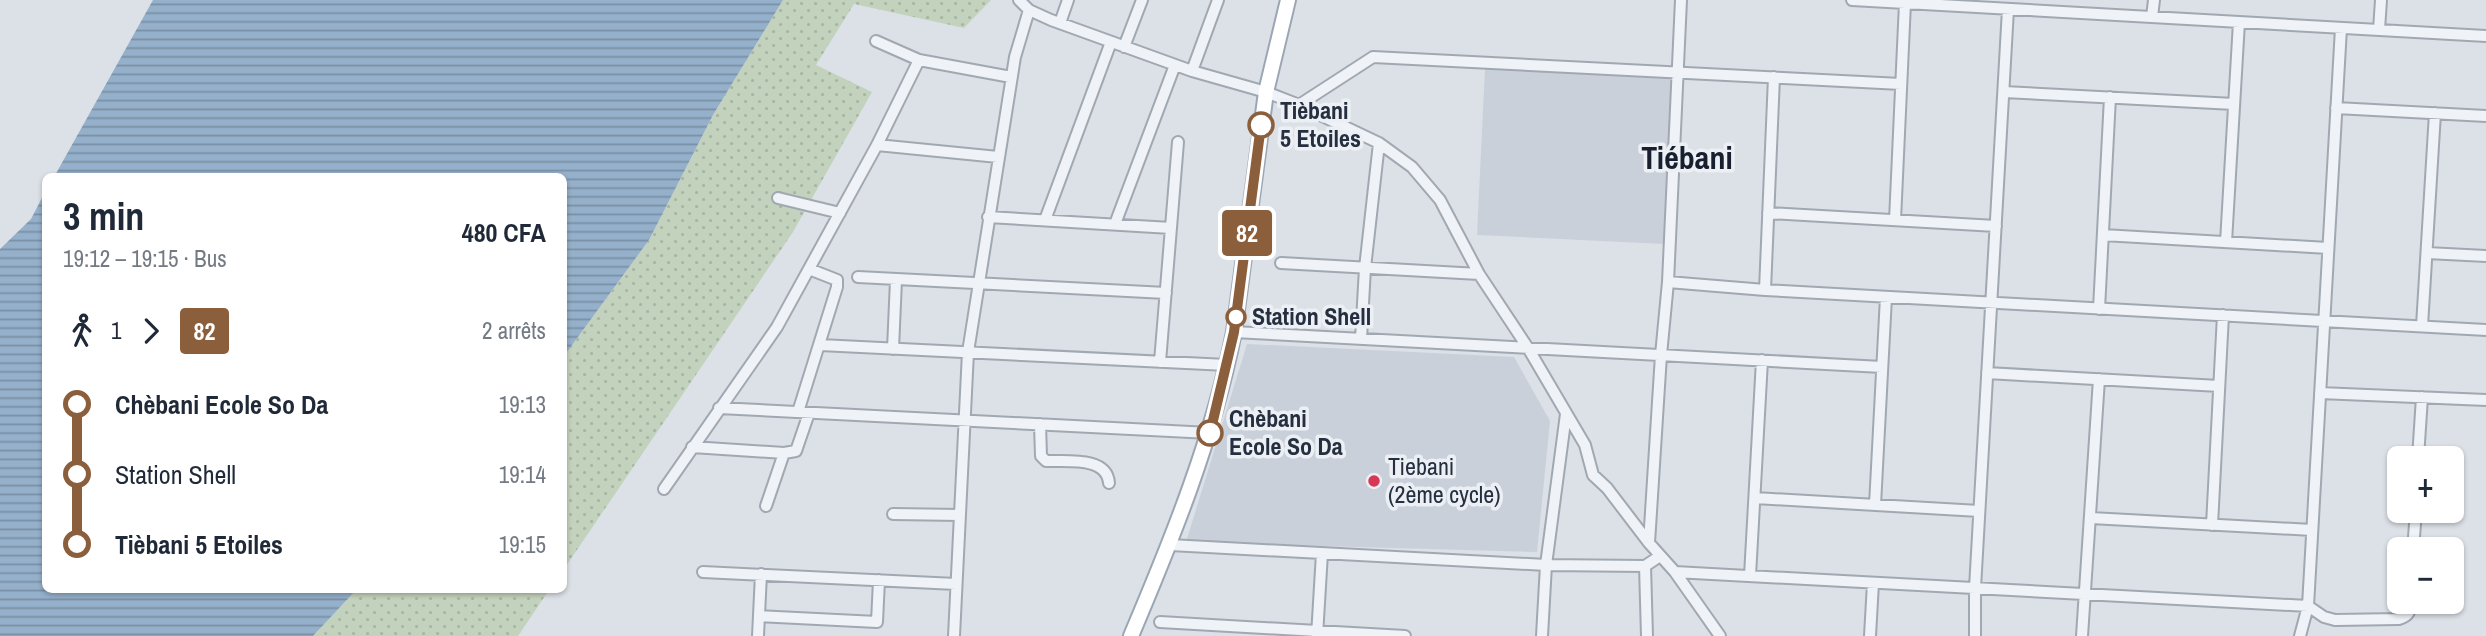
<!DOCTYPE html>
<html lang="fr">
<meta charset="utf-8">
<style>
body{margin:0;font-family:"Archivo Narrow",sans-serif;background:#f6f6f7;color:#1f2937;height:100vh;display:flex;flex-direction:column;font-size:26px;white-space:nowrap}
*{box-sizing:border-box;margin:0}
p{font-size:23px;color:#747a83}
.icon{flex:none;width:38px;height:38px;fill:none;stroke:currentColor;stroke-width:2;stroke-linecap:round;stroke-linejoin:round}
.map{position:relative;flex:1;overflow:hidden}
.panel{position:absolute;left:42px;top:173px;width:525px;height:420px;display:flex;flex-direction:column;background:#fff;border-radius:10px;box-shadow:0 2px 5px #0004}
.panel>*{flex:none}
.badge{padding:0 14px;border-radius:5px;font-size:24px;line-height:46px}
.buttons{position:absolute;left:2387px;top:446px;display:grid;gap:14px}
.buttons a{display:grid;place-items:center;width:77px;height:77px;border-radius:10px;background:#fff;box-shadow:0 2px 5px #0004;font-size:35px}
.map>.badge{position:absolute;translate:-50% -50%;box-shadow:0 0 0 4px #fff}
.legs{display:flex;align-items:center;gap:10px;height:77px;padding:0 21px;font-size:23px}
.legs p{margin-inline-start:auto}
.headline{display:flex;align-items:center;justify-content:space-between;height:119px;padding:0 21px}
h1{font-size:38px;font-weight:700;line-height:52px}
ul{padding:0 21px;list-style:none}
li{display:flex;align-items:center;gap:24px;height:70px;font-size:26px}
li i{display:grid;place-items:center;width:10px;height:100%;margin:0 9px;background:currentColor}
li i::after{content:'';width:18px;height:18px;margin:-9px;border:5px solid;border-radius:50%;background:#fff}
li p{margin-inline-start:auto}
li:first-child i{background:linear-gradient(#0000 50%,currentColor 0)}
li:last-child i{background:linear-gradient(currentColor 50%,#0000 0)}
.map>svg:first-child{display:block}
.built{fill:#cad0da}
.park{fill:url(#park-dots)}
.water{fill:url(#water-rules)}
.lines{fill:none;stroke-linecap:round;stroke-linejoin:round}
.minor-casing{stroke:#a1a8b1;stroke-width:14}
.major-casing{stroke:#9ba6b4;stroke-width:18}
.minor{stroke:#eff2f6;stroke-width:10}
.major{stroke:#fff;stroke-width:14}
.line-1-casing{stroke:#fff;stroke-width:16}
.line-1{stroke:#8b5e3c;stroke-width:10}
.stop-1-dot{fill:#fff;stroke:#8b5e3c;stroke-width:3.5}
.poi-dot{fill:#d63855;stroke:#ecf0f5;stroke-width:2.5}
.labels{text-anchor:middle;stroke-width:7;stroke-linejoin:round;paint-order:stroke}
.stop-label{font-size:24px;font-weight:bold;fill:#252f3f;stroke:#ecf0f5;text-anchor:start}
.poi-label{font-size:24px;fill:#252f3f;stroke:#ecf0f5;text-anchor:start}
.district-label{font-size:32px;font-weight:bold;fill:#18202f;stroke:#ecf0f5}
</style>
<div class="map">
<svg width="2486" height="636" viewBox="0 0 2486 636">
<defs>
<pattern id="park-dots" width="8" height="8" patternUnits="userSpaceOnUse" patternTransform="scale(1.75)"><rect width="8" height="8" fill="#c3d2bd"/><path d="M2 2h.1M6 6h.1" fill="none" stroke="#a7b5a4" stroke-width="1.8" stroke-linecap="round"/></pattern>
<pattern id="water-rules" width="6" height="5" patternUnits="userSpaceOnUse" patternTransform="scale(1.75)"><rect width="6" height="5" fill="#95b0ca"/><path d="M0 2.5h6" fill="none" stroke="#7990a5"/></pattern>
</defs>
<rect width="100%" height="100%" fill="#dce1e7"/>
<!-- built -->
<path class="built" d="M1485 69 1672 78 1664 244 1477 235Z
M1247 344 1514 357 1550 421 1537 552 1186 542Z"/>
<!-- park -->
<path class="park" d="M783 0H991L964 28 854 4 816 65 872 92 793 232 564 569V356L649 240 713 115Z
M356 590H549L518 636H313Z"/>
<!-- water -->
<path class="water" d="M153 0H783L713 115 649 240 564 356V177H54Z
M45 192 46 590H356L313 636H0V249L31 219Z"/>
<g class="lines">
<!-- minor casing -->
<g class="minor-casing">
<path id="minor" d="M1019 0 1029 10 1051 20 1192 71 1266 92 1299 105 1379 143 1412 167 1440 200 1479 274 1528 348 1585 445 1593 475 1607 488 1649 543 1675 572 1720 636
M1852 0 2486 36
M2152 17 2154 0
M1060 23 1068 0
M2379 30 2381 0
M876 41 919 60 1011 77
M1124 47 1142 0
M1192 71 1218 0
M2004 92 2234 104
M1299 105 1373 57 1901 84
M2336 108 2486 116
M877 145 998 157
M778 198 840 213
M1768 213 1996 226
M988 217 1171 228
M1045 220 1111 42
M1895 220 1905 3
M1115 224 1175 65
M2103 235 2328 248
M2226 242 2239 22
M2427 253 2486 256
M1281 263 1479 274
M858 277 1166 293
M1668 282 1765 290 2486 330
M1765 290 1774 77
M2099 309 2110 97
M2422 326 2435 113
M1234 332 1882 367
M1361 339 1365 268 1379 143
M820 345 1227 365
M893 349 896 280
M1160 362 1178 142
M1987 373 2219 386
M2320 393 2486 400
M719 408 1210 433
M798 412 837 287V280L809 269
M1040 424 1041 456 1046 461C1066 462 1107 456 1109 483
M692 447 784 453
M2418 458 2422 397
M664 489 777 327 877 145 919 60
M1755 498 1979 511
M1875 505 1886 297
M766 506 784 453 796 451 809 413
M893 514 960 515
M2091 518 2312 530
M2212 525 2223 315
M1649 543 1661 355 1668 282 1681 0
M1170 545 1546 565 1645 566 1660 556
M2413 550 2416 511
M1645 566 1647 636
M703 572 956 584
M1675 572 2308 606 2324 617 2335 620 2399 619C2409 616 2410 612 2411 602
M1750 576 1762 360
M759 616 877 622 879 580
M1160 622 1405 636
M758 636 761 574
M954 636 968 352 1015 57 1029 10
M1317 636 1322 553
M1542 636 1546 565 1566 414
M1870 636 1873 583
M1975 636V588L2008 9
M2082 636 2099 379
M2300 636 2308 606 2341 28"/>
</g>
<!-- major casing -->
<g class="major-casing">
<path id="major" d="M1131 636C1173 537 1213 438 1234 332L1266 92 1288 0"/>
</g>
<!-- minor -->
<use href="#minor" class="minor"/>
<!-- major -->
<use href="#major" class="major"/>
</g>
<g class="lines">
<!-- line-1 casing -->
<g class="line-1-casing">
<path id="line-1" d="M1210 433 1234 332 1261 125"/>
</g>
<!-- line-1 -->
<use href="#line-1" class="line-1"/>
</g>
<!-- markers -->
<g class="stop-1-dot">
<circle cx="1261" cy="125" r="12"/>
<circle cx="1236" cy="317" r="9"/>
<circle cx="1210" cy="433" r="12"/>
</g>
<circle class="poi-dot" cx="1374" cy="481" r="7"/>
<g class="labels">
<!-- stop labels -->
<g class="stop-label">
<text x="1280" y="119">Tièbani<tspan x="1280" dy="28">5 Etoiles</tspan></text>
<text x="1252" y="325">Station Shell</text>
<text x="1229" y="427">Chèbani<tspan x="1229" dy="28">Ecole So Da</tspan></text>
</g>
<!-- poi labels -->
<g class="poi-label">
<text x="1388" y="475">Tiebani<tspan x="1388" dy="28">(2ème cycle)</tspan></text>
</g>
<!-- district labels -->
<g class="district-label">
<text x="1687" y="169">Tiébani</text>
</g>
</g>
</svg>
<div class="buttons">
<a>+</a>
<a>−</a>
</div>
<b class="badge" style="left:1247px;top:233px;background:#8b5e3c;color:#fff">82</b>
<section class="panel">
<div class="headline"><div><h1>3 min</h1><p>19:12 – 19:15 · Bus</p></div><b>480 CFA</b></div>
<div class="legs"><svg class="icon" aria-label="walk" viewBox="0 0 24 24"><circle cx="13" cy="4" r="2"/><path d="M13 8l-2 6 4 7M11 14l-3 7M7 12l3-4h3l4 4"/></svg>1<svg class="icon" aria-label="forward" viewBox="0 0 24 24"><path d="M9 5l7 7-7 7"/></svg><b class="badge" style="background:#8b5e3c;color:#fff">82</b><p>2 arrêts</p></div>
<ul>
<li><i style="color:#8b5e3c"></i><b>Chèbani Ecole So Da</b><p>19:13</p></li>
<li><i style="color:#8b5e3c"></i><span>Station Shell</span><p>19:14</p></li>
<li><i style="color:#8b5e3c"></i><b>Tièbani 5 Etoiles</b><p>19:15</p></li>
</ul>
</section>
</div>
